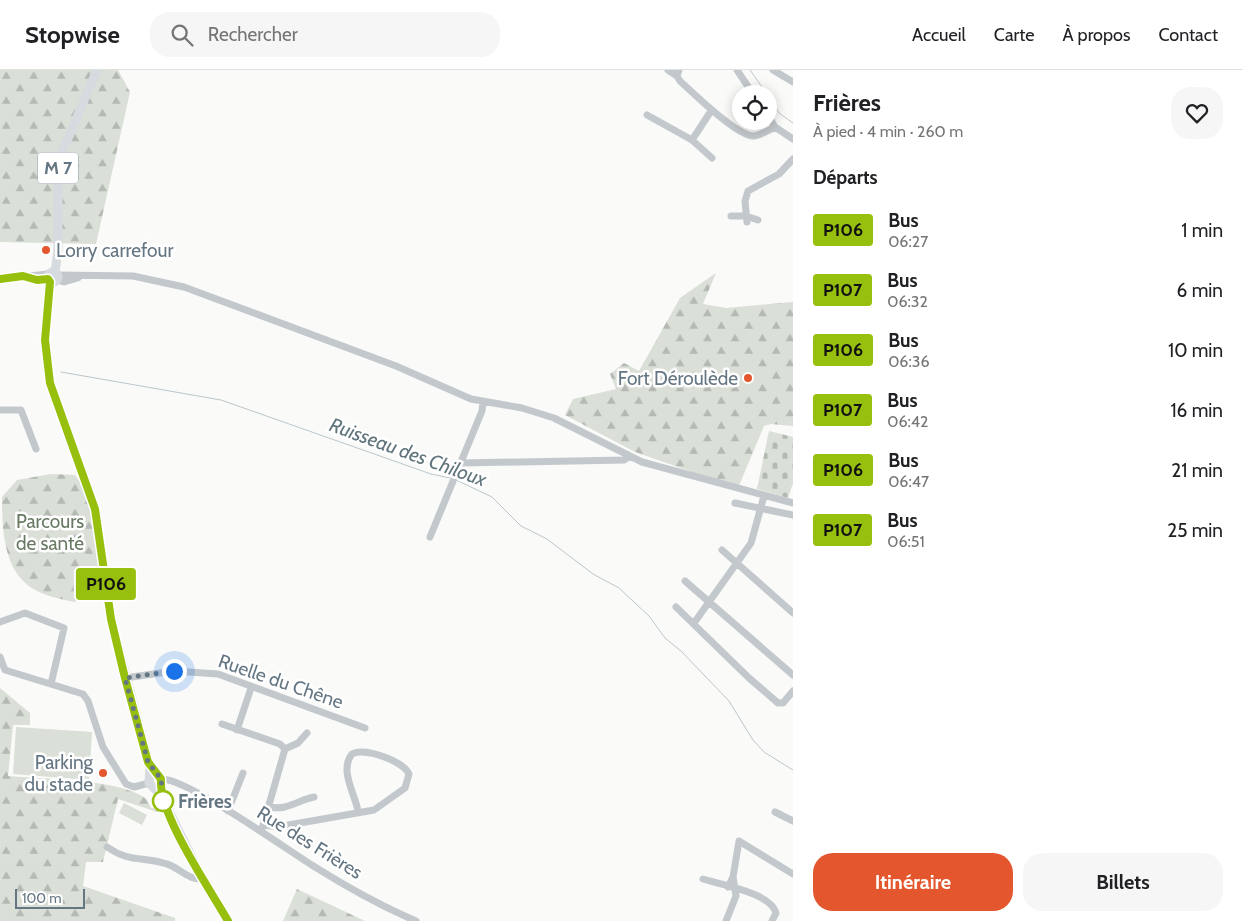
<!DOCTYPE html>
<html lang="fr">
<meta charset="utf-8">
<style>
body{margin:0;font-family:Cabin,sans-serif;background:#f6f6f6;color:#202124;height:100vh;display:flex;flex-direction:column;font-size:19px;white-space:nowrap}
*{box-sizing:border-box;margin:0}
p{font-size:16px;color:#757577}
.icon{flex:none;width:28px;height:28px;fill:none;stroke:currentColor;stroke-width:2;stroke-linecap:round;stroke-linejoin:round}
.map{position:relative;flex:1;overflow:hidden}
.side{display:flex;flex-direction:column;background:#fff;width:450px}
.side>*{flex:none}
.badge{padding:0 10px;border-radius:4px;font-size:18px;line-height:32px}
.controls{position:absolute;left:732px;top:15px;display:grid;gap:10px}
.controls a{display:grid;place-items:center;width:45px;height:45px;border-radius:50%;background:#fff;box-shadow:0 2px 12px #0003;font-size:25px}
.scale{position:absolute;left:15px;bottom:12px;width:70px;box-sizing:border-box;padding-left:5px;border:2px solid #657683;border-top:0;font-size:14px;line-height:18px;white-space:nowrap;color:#657683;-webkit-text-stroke:4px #fff;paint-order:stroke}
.you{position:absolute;width:25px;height:25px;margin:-12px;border:4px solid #fff;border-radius:50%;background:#1a73e8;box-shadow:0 0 0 8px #1a73e833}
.map>.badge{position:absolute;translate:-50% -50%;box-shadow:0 0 0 2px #fff}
h2{padding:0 20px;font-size:19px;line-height:45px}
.round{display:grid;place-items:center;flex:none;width:52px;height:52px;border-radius:20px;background:#f6f6f6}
.headline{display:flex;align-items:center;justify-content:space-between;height:85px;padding:0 20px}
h1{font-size:24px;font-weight:700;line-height:38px}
.action{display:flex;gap:10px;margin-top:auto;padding:10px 20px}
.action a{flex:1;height:58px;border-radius:20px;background:#e4572e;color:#fff;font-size:20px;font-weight:700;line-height:58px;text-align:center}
.action a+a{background:#f6f6f6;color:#202124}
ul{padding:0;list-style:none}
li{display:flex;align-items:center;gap:15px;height:60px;padding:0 20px}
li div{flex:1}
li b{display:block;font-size:19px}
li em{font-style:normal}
li .badge{min-width:55px;font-weight:700;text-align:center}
header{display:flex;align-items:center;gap:30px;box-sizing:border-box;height:70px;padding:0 25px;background:#fff;border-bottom:1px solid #e0e0e0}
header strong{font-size:24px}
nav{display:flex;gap:28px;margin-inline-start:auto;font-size:18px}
.search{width:350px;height:45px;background:#f6f6f6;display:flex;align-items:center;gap:12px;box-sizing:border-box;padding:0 18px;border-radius:20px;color:#757577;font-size:19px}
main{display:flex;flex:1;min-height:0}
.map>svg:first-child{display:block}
.grass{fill:#dadfd7}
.forest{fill:url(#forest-firs)}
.cemetery{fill:url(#cemetery-stones)}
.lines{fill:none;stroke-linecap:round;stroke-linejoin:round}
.stream{stroke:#bbc7cb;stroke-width:1}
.minor{stroke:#c3c8cc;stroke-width:7}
.major{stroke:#d6dbdf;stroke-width:9}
.line-casing{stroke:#fff;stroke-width:11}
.line{stroke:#97bf0d;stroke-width:8}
.walk{stroke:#657683;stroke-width:5;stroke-dasharray:0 9}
.poi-dot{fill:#e4572e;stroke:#fff;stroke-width:2}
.stop-dot{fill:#fff;stroke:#97bf0d;stroke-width:2.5}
.labels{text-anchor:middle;stroke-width:5;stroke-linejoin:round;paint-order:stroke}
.shield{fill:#fff;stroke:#939fa8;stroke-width:1}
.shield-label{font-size:18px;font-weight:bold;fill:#657683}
.poi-label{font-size:19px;fill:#657683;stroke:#fff;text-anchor:end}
.park-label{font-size:19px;fill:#687a64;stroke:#fff}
.street-label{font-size:19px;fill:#657683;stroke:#fff}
.stop-label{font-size:19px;font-weight:bold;fill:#657683;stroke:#fff;text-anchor:start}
.water-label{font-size:20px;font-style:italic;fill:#60757c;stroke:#fff}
</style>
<header>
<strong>Stopwise</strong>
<div class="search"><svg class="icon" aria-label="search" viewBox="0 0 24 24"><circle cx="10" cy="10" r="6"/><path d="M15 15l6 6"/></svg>Rechercher</div>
<nav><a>Accueil</a><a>Carte</a><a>À propos</a><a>Contact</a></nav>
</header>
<main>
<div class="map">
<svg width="793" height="851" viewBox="0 0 793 851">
<defs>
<pattern id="forest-firs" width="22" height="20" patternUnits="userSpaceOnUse" patternTransform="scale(1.25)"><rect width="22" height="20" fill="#dadfd7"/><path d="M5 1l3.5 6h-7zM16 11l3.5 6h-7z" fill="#b4b9b4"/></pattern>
<pattern id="cemetery-stones" width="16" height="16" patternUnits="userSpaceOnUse" patternTransform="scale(1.25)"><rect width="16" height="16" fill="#dadfd7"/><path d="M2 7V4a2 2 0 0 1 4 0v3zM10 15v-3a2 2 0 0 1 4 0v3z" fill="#b4b9b4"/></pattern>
</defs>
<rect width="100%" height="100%" fill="#fafaf8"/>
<!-- grass -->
<path class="grass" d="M16 657 92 662 89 710 13 704Z
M124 733 147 745 142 755 119 743Z"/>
<!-- forest -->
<path class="forest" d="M0 0H118L130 22 96 174 0 172Z
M716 203 703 234 726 238 793 232V356L771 354 764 356 738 418 635 382 565 345 573 329 616 319 610 304 624 293 639 301 680 228Z
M51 404 75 405 86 420 95 453 102 496 90 520 75 532C65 530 54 528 44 524 4 510 2 464 2 427L17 410Z
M0 618 30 643V655H13L8 706C40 709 120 709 145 728 148 730 149 734 151 738L159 739 157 742 118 729 103 792H86L83 816 175 848V851H0Z
M297 819 365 851H283Z"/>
<!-- cemetery -->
<path class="cemetery" d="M769 361 793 367V413L788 428 757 419Z"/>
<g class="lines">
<!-- stream -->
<path class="stream" d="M750 0 767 24
M769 26 779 43 793 53
M61 302 221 330 431 404 450 408
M456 410 492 427 521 456 547 469 593 504 619 518 649 546 665 568 681 581 729 631 753 670 764 682 793 700"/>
<!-- minor -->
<path class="minor" d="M668 0 677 6
M679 0 677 6 680 11C694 24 736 65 753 66 760 66 769 60 775 57L769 47
M737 0 753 24
M773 0 793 12
M647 45 692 70 711 41
M775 57 793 69
M692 70 712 88
M731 146H746L758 150
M747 152 745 131 748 121 779 104 793 89
M57 205 133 206 184 217 396 296 471 329 522 338 554 348 642 392 793 433
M26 207 38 210 48 209
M0 209 48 204
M57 210 64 212 78 208
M0 340H21L36 379
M461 393 624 390 630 386
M735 433 793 445
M430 467 482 341 483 333
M722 480 793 543
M685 511 793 605
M676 537 749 608 778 633H783L793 621
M0 552 25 543 64 558 51 614
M694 553 751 473 764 426
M0 587 5 600 83 624 88 631 103 677 126 714 134 717 149 713
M125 608 174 601 218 604 365 658
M222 654 280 674 285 679 262 759
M237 660 251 618
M285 679 298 673 307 663
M161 709C185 707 289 781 315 797 347 817 381 836 416 851
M270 737C287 741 298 730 314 727
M228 741 243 703
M775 742 793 751
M264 755 277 757 374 740 405 718 409 704C403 691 365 677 352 684 339 700 355 724 358 741
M107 777C130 793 143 786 167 794 178 797 191 812 202 808
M703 809C722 815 771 823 776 843L772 851
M728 817 733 807 739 771 793 804
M726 851 736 826 733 807"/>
<!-- major -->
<path class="major" d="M48 207a5 5 0 1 1 10 0a5 5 0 1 1-10 0Z
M55 202 58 181V99L60 87 97 0
M50 211 45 270 50 313 95 439 111 549 150 697 149 713 161 725 199 802 228 851
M150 697 161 709V725"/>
</g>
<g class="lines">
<!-- line casing -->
<g class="line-casing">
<path id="line" d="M0 209 23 206 37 210 48 209 50 212 45 270 50 313 95 439 111 549 125 608 148 692 161 709C158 744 210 819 228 851"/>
</g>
<!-- line -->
<use href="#line" class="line"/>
<!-- walk -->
<path class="walk" d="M163 731 161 709 148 692 125 608 174 601"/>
</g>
<!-- markers -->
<g class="poi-dot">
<circle cx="46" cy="180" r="5"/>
<circle cx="748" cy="308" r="5"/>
<circle cx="103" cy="703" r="5"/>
</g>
<circle class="stop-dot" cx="163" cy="731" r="10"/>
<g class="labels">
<!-- shield labels -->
<rect class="shield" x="38" y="82.5" width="40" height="31" rx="4"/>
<g class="shield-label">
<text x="58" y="104">M 7</text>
</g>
<!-- poi labels -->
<g class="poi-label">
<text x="56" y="187" text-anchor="start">Lorry carrefour</text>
<text x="738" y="315">Fort Déroulède</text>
<text x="93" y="699">Parking<tspan x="93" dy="22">du stade</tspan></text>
</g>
<!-- park labels -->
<g class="park-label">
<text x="50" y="458">Parcours<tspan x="50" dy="22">de santé</tspan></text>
</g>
<!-- street labels -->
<g class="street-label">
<text transform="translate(281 611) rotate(19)" y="7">Ruelle du Chêne</text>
<text transform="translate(310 772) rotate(32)" y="7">Rue des Frières</text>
</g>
<!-- stop labels -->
<g class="stop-label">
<text x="178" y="738">Frières</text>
</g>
<!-- water labels -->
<g class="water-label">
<text transform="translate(408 382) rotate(20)" y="7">Ruisseau des Chiloux</text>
</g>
</g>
</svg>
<div class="controls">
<a><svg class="icon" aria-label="locate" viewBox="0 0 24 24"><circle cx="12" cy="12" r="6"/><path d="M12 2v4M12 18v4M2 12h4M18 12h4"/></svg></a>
</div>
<div class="scale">100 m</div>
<div class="you" style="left:174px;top:601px"></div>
<b class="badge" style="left:106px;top:514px;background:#97bf0d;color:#111">P106</b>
</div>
<section class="side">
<div class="headline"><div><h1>Frières</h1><p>À pied · 4 min · 260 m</p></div><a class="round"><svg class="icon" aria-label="heart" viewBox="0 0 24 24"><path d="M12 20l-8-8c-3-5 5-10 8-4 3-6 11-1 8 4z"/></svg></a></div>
<h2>Départs</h2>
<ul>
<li><span class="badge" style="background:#97bf0d;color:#111">P106</span><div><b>Bus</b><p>06:27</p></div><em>1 min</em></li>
<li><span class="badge" style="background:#97bf0d;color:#111">P107</span><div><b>Bus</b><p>06:32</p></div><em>6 min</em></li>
<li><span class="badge" style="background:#97bf0d;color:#111">P106</span><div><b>Bus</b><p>06:36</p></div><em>10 min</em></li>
<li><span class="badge" style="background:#97bf0d;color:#111">P107</span><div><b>Bus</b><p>06:42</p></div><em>16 min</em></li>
<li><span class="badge" style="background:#97bf0d;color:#111">P106</span><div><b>Bus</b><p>06:47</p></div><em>21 min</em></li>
<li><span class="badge" style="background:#97bf0d;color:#111">P107</span><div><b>Bus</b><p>06:51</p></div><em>25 min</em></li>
</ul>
<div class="action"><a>Itinéraire</a><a>Billets</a></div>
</section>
</main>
